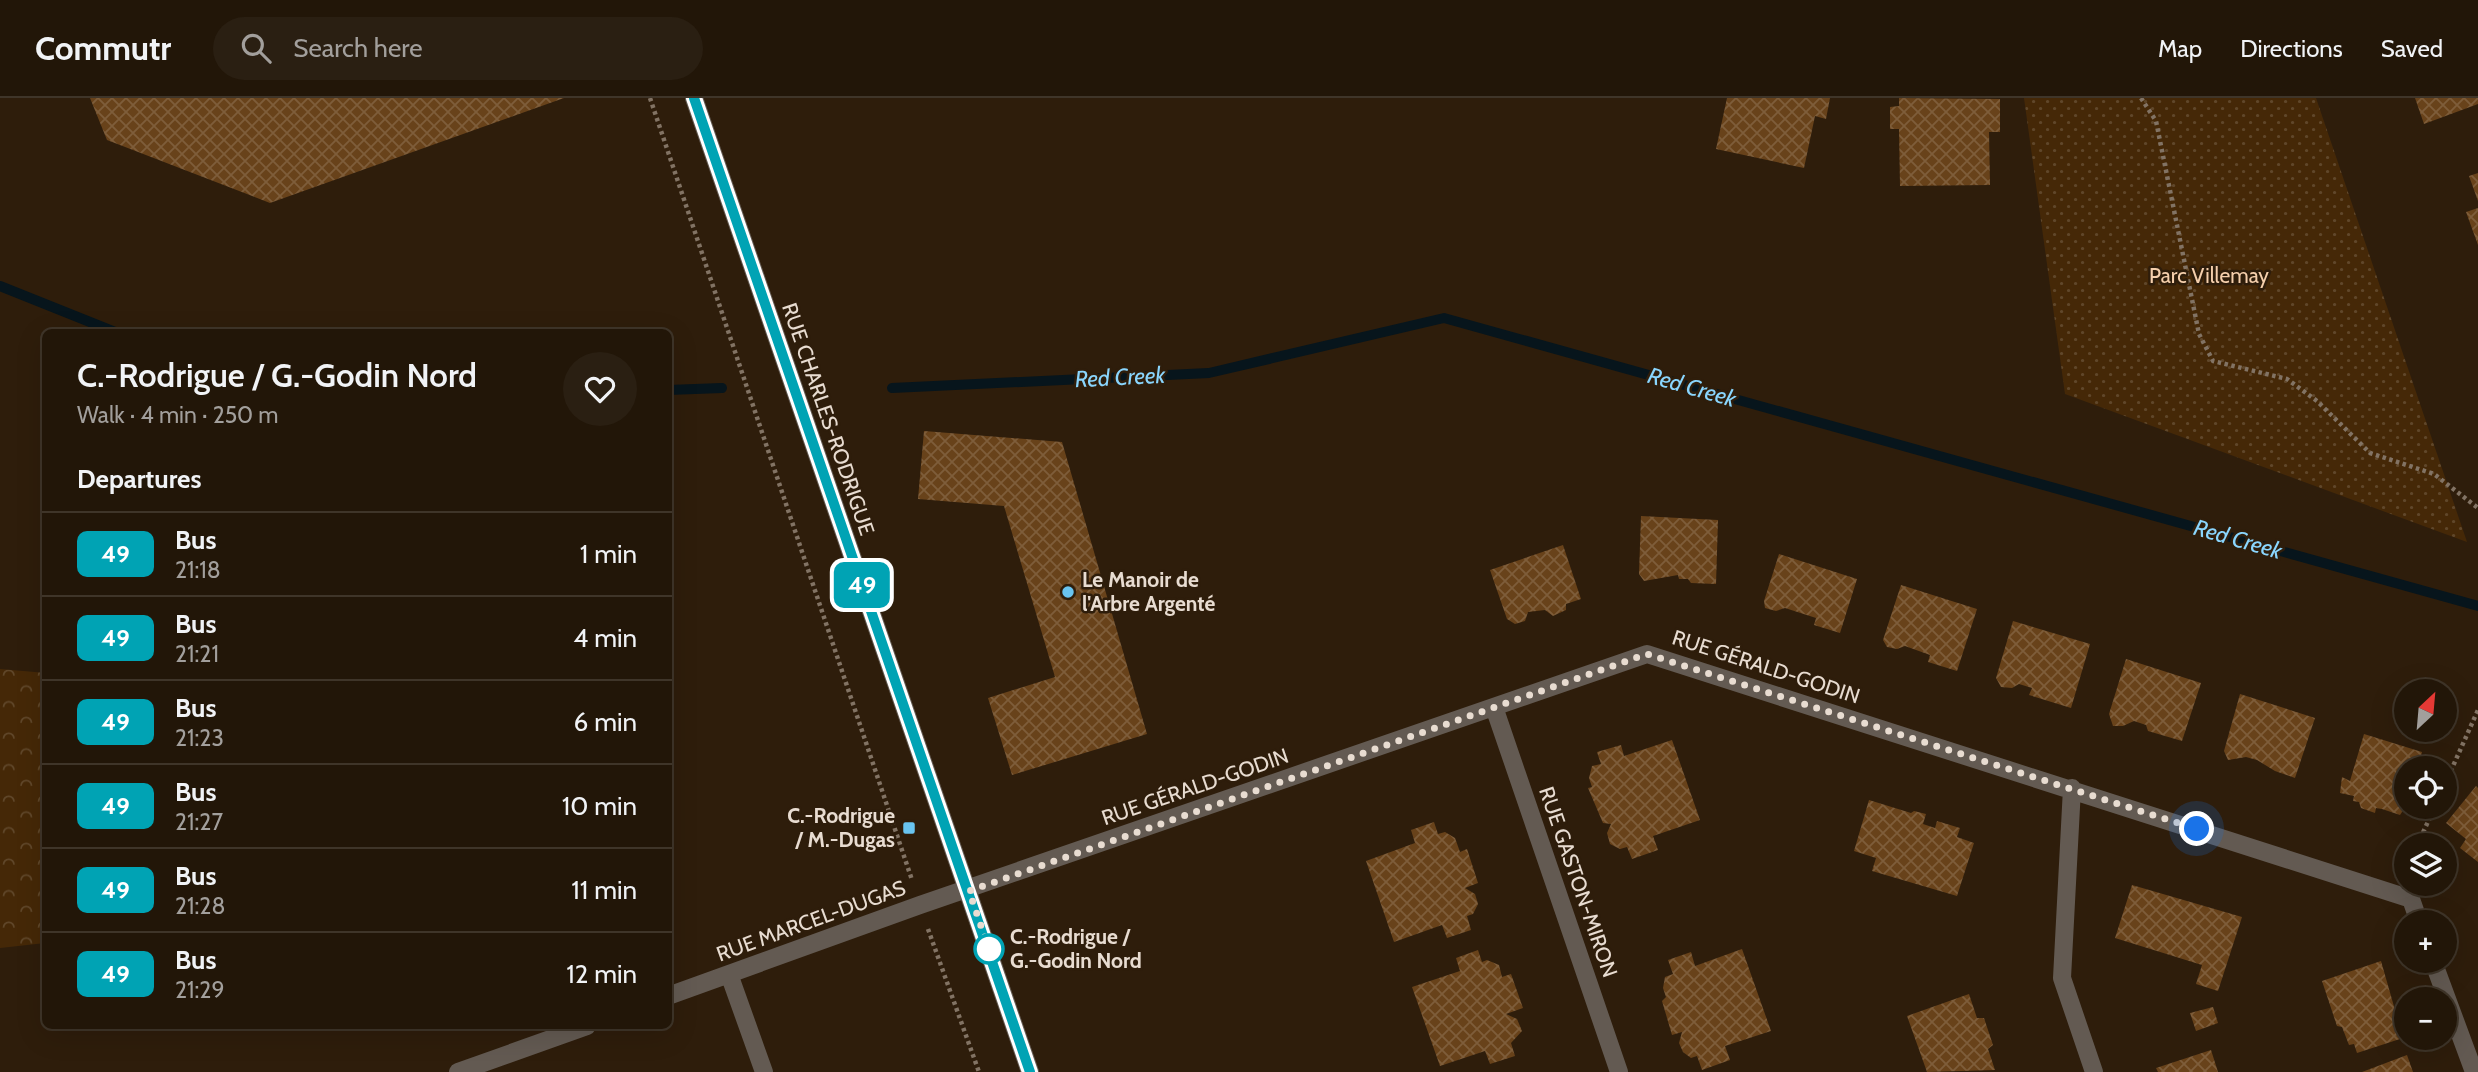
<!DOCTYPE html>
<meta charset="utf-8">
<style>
body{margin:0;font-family:Cabin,sans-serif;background:#2a1f12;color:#f1f3f6;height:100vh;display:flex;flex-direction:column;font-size:26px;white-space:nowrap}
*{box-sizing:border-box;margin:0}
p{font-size:23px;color:#a29f9c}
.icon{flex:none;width:38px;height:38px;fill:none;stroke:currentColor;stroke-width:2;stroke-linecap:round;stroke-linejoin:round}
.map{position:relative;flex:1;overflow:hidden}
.details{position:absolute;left:42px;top:231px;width:630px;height:700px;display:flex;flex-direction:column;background:#221608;border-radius:10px;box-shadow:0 7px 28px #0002,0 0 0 2px #3f3529}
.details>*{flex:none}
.badge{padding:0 14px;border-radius:10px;font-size:24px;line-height:46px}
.needle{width:46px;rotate:26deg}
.fabs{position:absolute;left:2394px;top:581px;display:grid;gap:14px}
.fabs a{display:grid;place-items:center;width:63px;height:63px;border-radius:50%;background:#221608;box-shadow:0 7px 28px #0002,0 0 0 2px #3f3529;font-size:35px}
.you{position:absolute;width:35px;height:35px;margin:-18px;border:5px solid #fff;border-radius:50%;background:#1a73e8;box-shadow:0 0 0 10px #1a73e833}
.map>.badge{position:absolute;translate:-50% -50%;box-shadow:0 0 0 4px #fff}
h2{padding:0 35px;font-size:26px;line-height:63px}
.round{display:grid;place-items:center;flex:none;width:74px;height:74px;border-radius:37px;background:#2a1f12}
.headline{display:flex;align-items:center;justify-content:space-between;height:119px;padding:0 35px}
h1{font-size:33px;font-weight:600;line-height:52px}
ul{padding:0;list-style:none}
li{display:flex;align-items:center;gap:21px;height:84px;padding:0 35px;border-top:2px solid #3f3529}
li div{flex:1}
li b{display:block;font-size:26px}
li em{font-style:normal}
li .badge{min-width:77px;font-weight:700;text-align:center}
header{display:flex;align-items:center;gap:42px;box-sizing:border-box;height:98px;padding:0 35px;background:#221608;border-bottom:2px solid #3f3529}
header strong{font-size:33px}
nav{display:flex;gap:38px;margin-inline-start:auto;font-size:24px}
.search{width:490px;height:63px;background:#2a1f12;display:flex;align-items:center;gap:18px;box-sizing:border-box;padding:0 24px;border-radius:38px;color:#a29f9c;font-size:26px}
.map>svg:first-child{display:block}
.grass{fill:url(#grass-dots)}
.forest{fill:url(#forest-crowns)}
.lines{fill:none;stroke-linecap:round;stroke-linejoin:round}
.stream{stroke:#07151c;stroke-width:10}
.building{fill:url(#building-cross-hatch)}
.path{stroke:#827364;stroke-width:4.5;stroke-dasharray:3.5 3.5;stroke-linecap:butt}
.minor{stroke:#635a52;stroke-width:18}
.line-casing{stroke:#fff;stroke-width:16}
.line{stroke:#00a3b4;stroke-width:10}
.walk{stroke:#e8dcd1;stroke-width:7;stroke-dasharray:0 12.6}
.poi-dot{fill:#69c4f0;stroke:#2e1d0b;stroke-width:2.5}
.stop-dot{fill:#fff;stroke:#00a3b4;stroke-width:3.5}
.labels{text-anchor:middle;stroke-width:5;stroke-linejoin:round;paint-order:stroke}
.park-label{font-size:21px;fill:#f5cfac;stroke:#2e1d0b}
.street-label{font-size:21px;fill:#e8dcd1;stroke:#2e1d0b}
.poi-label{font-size:21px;font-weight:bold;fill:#e8dcd1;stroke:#2e1d0b;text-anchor:start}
.stop-label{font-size:21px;font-weight:bold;fill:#e8dcd1;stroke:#2e1d0b;text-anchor:start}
.water-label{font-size:23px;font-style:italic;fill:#8ad6fe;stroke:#2e1d0b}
</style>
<header>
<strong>Commutr</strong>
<div class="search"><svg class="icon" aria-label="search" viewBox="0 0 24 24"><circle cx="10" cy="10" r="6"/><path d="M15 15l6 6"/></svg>Search here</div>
<nav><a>Map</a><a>Directions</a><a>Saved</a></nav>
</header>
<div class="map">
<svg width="2478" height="974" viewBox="0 0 2478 974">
<defs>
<pattern id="grass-dots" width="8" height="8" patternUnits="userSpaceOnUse" patternTransform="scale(1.75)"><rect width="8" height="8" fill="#452807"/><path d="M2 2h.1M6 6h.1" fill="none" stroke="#60472a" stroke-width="1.8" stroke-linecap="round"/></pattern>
<pattern id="forest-crowns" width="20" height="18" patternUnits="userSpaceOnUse" patternTransform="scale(1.75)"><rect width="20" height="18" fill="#452807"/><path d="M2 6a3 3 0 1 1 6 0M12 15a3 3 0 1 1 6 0" fill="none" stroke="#60472a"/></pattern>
<pattern id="building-cross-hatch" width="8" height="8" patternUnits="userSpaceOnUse" patternTransform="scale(1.75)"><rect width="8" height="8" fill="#68421a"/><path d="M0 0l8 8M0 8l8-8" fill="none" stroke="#7e5d3a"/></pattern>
</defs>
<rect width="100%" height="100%" fill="#2e1d0b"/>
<!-- grass -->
<path class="grass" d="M2024 0H2316L2467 444 2065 296Z"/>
<!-- forest -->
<path class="forest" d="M0 571 46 575 45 845 0 850Z"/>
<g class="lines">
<!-- stream -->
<path class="stream" d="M0 188 115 234
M892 290 1209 275 1444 220 2478 508
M668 292 722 290"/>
</g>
<!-- building -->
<path class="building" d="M90 0H564L270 105 107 42Z
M1727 0H1830L1826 21 1815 18 1804 70 1716 51Z
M1899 0 2000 1V34H1989L1990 87 1900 88 1899 31H1890V9L1899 8Z
M2415 0H2478V6L2424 26Z
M2478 75V103L2469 78Z
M2478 110V147L2466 114Z
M924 333 1062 344 1147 636 1012 677 988 600 1055 579 1004 408 918 401Z
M1641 418 1718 422 1716 486 1691 485 1688 481H1679L1678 477 1644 483 1639 476Z
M1563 447 1581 501 1566 506V512L1553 518 1545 512 1528 514 1525 523 1515 526 1507 521 1490 472Z
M1779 456 1857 481 1840 535 1814 527 1816 520 1785 510 1776 513 1765 510 1764 503Z
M1901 487 1977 511 1957 573 1928 564 1930 557 1905 548 1897 551 1887 549 1883 542Z
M2013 523 2090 546 2071 610 2029 597 2032 590 2019 586 2012 590 2001 589 1996 580Z
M2126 561 2201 585 2182 643 2148 633 2146 627 2134 623 2123 628H2113L2109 616Z
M2240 596 2315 620 2295 680 2275 673 2257 662 2246 659 2228 662 2224 653Z
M2364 636 2422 654 2418 670H2406V708L2400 717 2382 711 2376 710 2375 715 2361 710 2359 704 2353 703 2354 698 2340 695 2342 679 2350 683Z
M1672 642 1700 722 1653 738 1658 752 1632 761 1627 749 1620 751 1610 746 1607 735 1611 726 1603 725 1588 690 1592 689 1589 680 1592 668 1601 666 1597 654 1621 647 1624 658Z
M2476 688 2478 690V764L2460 750 2466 741 2446 725Z
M1869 702 1911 715 1914 713 1926 716 1923 726 1935 730 1937 723 1960 730 1957 739 1974 745 1957 798 1872 773 1876 760 1854 753Z
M1434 724 1438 736 1445 734 1455 740 1460 754 1467 751 1478 785 1465 790 1475 796 1478 806 1473 816 1467 818 1471 832 1447 840 1442 827 1394 844 1366 763 1415 745 1411 732Z
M2132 787 2242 819 2218 893 2196 886 2202 867 2115 840Z
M1742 851 1771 933 1725 948 1730 962 1702 972 1697 958 1691 960 1683 954 1679 945 1682 934 1672 937 1662 903 1666 899 1663 890 1665 879 1673 876 1668 862 1691 854 1695 868Z
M1478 852 1482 864 1487 862 1499 867 1502 879 1511 876 1523 910 1506 916 1517 921 1522 933 1511 945 1515 958 1490 966 1485 953 1440 968 1412 889 1460 873 1456 860Z
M2381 863 2403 940 2357 955 2354 946 2349 947 2342 929 2337 928 2322 883Z
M1969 896 1977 920H1984L1993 947 1988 951 1995 972 1927 974 1907 918Z
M2213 909 2218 925 2196 933 2190 915Z
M2211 952 2218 974H2158L2156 970Z
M2407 957 2413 974H2362Z"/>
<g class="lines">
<!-- path -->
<path class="path" d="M650 0 912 782
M2141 0 2156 23 2199 236 2213 263 2287 281 2317 303 2370 355 2434 376 2478 410
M2445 686 2478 612
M2417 747 2435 709
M928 831 979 974"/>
<!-- minor -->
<path class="minor" d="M694 0 1030 974
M1494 609 1619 974
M2072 690 2062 880 2094 974
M2433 863 2474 974
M729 876 764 974
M668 898 920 807 1647 556 2411 801 2419 824
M458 974 587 928"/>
</g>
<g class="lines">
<!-- line casing -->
<g class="line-casing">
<path id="line" d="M694 0 1030 974"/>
</g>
<!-- line -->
<use href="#line" class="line"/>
<!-- walk -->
<path class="walk" d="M989 851 969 793 1647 556 2197 731"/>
</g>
<!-- markers -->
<g class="poi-dot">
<circle cx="1068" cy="494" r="7"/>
<rect x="902" y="723" width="14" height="14" rx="3.5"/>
</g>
<circle class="stop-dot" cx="989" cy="851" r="14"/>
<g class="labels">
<!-- park labels -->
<g class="park-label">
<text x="2209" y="185">Parc Villemay</text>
</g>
<!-- street labels -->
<g class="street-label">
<text transform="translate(828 321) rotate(71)" y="7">RUE CHARLES-RODRIGUE</text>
<text transform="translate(1766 569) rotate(18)" y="7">RUE GÉRALD-GODIN</text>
<text transform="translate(1195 689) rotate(-19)" y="7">RUE GÉRALD-GODIN</text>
<text transform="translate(1578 784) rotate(71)" y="7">RUE GASTON-MIRON</text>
<text transform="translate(811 823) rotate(-20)" y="7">RUE MARCEL-DUGAS</text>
</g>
<!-- poi labels -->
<g class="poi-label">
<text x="1082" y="489">Le Manoir de<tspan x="1082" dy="24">l'Arbre Argenté</tspan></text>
<text x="895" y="725" text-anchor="end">C.-Rodrigue<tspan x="895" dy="24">/ M.-Dugas</tspan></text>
</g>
<!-- stop labels -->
<g class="stop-label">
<text x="1010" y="846">C.-Rodrigue /<tspan x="1010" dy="24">G.-Godin Nord</tspan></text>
</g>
<!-- water labels -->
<g class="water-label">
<text transform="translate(1120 279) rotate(-3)" y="8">Red Creek</text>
<text transform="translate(1692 289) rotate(16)" y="8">Red Creek</text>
<text transform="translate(2238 441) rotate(16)" y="8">Red Creek</text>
</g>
</g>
</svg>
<div class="fabs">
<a><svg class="needle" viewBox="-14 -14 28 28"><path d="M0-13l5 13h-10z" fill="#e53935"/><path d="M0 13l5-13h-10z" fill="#a29f9c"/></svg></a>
<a><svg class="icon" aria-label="locate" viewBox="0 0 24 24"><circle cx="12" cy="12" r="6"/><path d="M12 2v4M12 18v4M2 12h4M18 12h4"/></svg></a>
<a><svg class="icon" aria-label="layers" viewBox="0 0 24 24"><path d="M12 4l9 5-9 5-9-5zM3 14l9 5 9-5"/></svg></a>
<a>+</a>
<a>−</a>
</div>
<div class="you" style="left:2197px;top:731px"></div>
<b class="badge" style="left:862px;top:487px;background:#00a3b4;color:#fff">49</b>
<section class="details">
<div class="headline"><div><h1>C.-Rodrigue / G.-Godin Nord</h1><p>Walk · 4 min · 250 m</p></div><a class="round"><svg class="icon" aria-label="heart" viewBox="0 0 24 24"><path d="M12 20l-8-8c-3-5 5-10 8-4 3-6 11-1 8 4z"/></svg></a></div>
<h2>Departures</h2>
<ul>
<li><span class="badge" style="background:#00a3b4;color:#fff">49</span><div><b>Bus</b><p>21:18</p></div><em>1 min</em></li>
<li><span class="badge" style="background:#00a3b4;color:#fff">49</span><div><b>Bus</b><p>21:21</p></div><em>4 min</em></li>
<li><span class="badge" style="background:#00a3b4;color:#fff">49</span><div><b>Bus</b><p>21:23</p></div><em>6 min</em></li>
<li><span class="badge" style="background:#00a3b4;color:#fff">49</span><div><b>Bus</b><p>21:27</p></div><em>10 min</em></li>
<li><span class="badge" style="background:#00a3b4;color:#fff">49</span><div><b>Bus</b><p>21:28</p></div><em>11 min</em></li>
<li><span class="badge" style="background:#00a3b4;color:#fff">49</span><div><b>Bus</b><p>21:29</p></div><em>12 min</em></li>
</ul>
</section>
</div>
